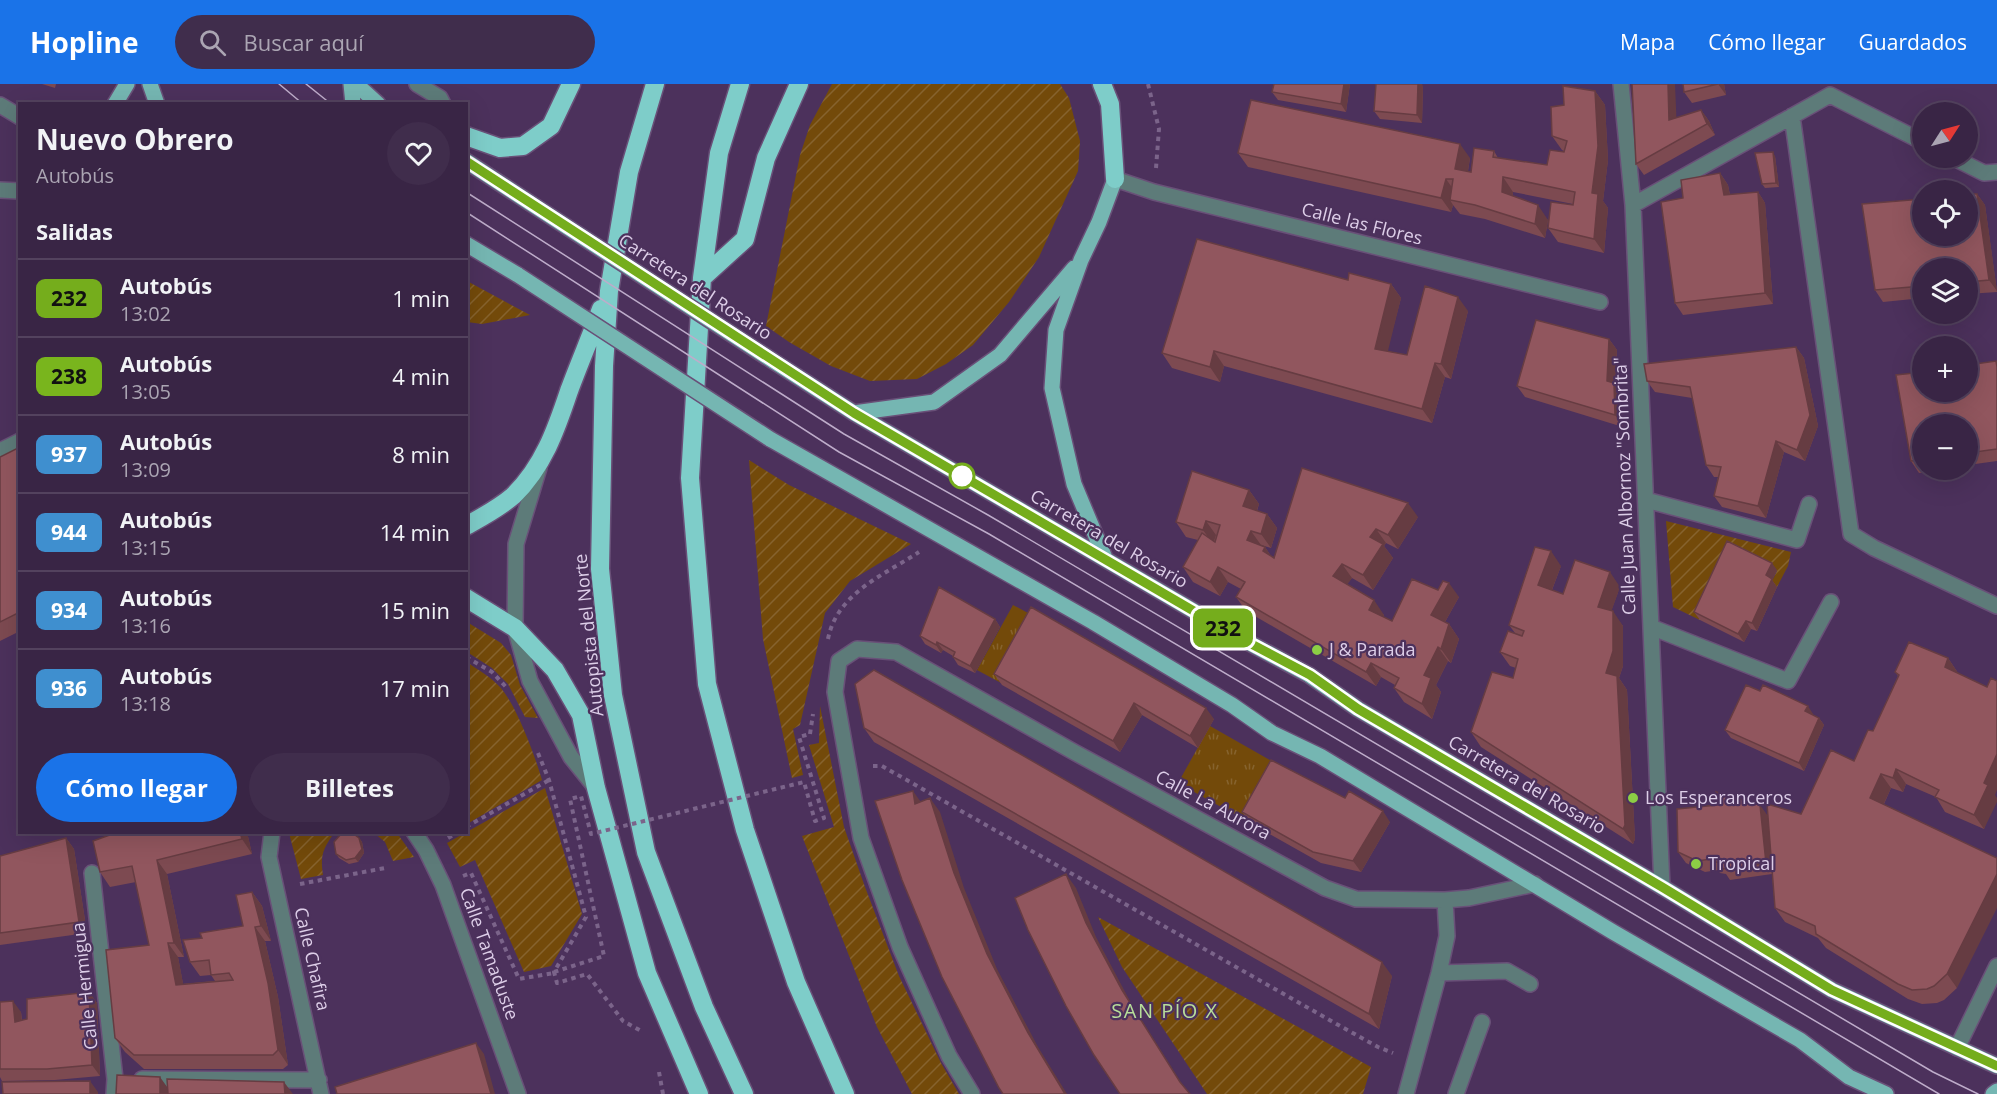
<!DOCTYPE html>
<html lang="es">
<meta charset="utf-8">
<style>
body{margin:0;font-family:"Open Sans",sans-serif;background:#402d4c;color:#f1f3f6;height:100vh;display:flex;flex-direction:column;font-size:22px;white-space:nowrap}
*{box-sizing:border-box;margin:0}
p{font-size:20px;color:#aba5b3}
.icon{flex:none;width:33px;height:33px;fill:none;stroke:currentColor;stroke-width:2;stroke-linecap:round;stroke-linejoin:round}
.map{position:relative;flex:1;overflow:hidden}
.details{position:absolute;left:18px;top:18px;width:450px;height:732px;display:flex;flex-direction:column;background:#392545;border-radius:0px;box-shadow:0 6px 24px #0002,0 0 0 2px #53425e}
.details>*{flex:none}
.badge{padding:0 12px;border-radius:9px;font-size:21px;line-height:39px}
.needle{width:39px;rotate:54deg}
.buttons{position:absolute;left:1912px;top:18px;display:grid;gap:12px}
.buttons a{display:grid;place-items:center;width:66px;height:66px;border-radius:50%;background:#392545;box-shadow:0 6px 24px #0002,0 0 0 2px #53425e;font-size:30px}
.map>.badge{position:absolute;translate:-50% -50%;box-shadow:0 0 0 3px #fff}
h2{padding:0 18px;font-size:22px;line-height:54px}
.round{display:grid;place-items:center;flex:none;width:63px;height:63px;border-radius:32px;background:#402d4c}
.summary{display:flex;align-items:center;justify-content:space-between;height:102px;padding:0 18px}
h1{font-size:28px;font-weight:700;line-height:45px}
.action{display:flex;gap:12px;margin-top:auto;padding:12px 18px}
.action a{flex:1;height:69px;border-radius:36px;background:#1a73e8;color:#fff;font-size:24px;font-weight:700;line-height:69px;text-align:center}
.action a+a{background:#402d4c;color:#f1f3f6}
ul{padding:0;list-style:none}
li{display:flex;align-items:center;gap:18px;height:78px;padding:0 18px;border-top:2px solid #53425e}
li div{flex:1}
li b{display:block;font-size:22px}
li em{font-style:normal}
li .badge{min-width:66px;font-weight:700;text-align:center}
header{display:flex;align-items:center;gap:36px;box-sizing:border-box;height:84px;padding:0 30px;background:#1a73e8;color:#fff}
header strong{font-size:28px}
nav{display:flex;gap:33px;margin-inline-start:auto;font-size:21px}
.search{width:420px;height:54px;background:#402d4c;display:flex;align-items:center;gap:15px;box-sizing:border-box;padding:0 21px;border-radius:33px;color:#aba5b3;font-size:22px}
.map>svg:first-child{display:block}
.grass{fill:url(#grass-tufts)}
.garden{fill:url(#garden-furrows)}
.lines{fill:none;stroke-linecap:round;stroke-linejoin:round}
.minor-casing{stroke:#695078;stroke-width:18}
.major-casing{stroke:#695078;stroke-width:18}
.highway-casing{stroke:#695078;stroke-width:21}
.path{stroke:#7b648a;stroke-width:4;stroke-dasharray:4.5 4.5;stroke-linecap:butt}
.minor{stroke:#5d7b79;stroke-width:15}
.major{stroke:#75b6b2;stroke-width:15}
.highway{stroke:#7ecdc9;stroke-width:18}
.tram{stroke:#beacca;stroke-width:1.5}
.major-bridge-casing{stroke:#695078;stroke-width:18;stroke-linecap:butt}
.path-bridge{stroke:#7b648a;stroke-width:4;stroke-dasharray:4.5 4.5;stroke-linecap:butt}
.major-bridge{stroke:#75b6b2;stroke-width:15}
.wall{fill:#7d4a51}
.shaded-wall{fill:#663c42}
.building{fill:#91565e;stroke:#663c42;stroke-width:1.5}
.line-casing{stroke:#fff;stroke-width:14}
.line{stroke:#75ad1c;stroke-width:9}
.stop-dot{fill:#fff;stroke:#75ad1c;stroke-width:3}
.poi-dot{fill:#8cce45;stroke:#4c315c;stroke-width:2}
.labels{text-anchor:middle;stroke-width:4.5;stroke-linejoin:round;paint-order:stroke}
.street-label{font-size:18px;fill:#ddcee8;stroke:#4c315c}
.poi-label{font-size:18px;fill:#ddcee8;stroke:#4c315c;text-anchor:start}
.neighbourhood-label{font-size:20px;letter-spacing:1.5px;fill:#b8de99;stroke:#4c315c}
</style>
<header>
<strong>Hopline</strong>
<div class="search"><svg class="icon" aria-label="search" viewBox="0 0 24 24"><circle cx="10" cy="10" r="6"/><path d="M15 15l6 6"/></svg>Buscar aquí</div>
<nav><a>Mapa</a><a>Cómo llegar</a><a>Guardados</a></nav>
</header>
<div class="map">
<svg width="1997" height="1010" viewBox="0 0 1997 1010">
<defs>
<pattern id="grass-tufts" width="24" height="20" patternUnits="userSpaceOnUse" patternTransform="scale(1.5)"><rect width="24" height="20" fill="#734a0a"/><path d="M3 7l-1-3M5 7V3M7 7l1-3M15 17l-1-3M17 17v-4M19 17l1-3" fill="none" stroke="#86632e"/></pattern>
<pattern id="garden-furrows" width="10" height="10" patternUnits="userSpaceOnUse" patternTransform="scale(1.5)"><rect width="10" height="10" fill="#734a0a"/><path d="M-1 1l2-2M0 10L10 0M9 11l2-2" fill="none" stroke="#86632e"/></pattern>
</defs>
<rect width="100%" height="100%" fill="#4c315c"/>
<!-- grass -->
<path class="grass" d="M1013 521 1039 535 1003 600 977 586Z
M1210 642 1282 683 1250 739 1178 699Z"/>
<!-- garden -->
<path class="garden" d="M832 0H1060L1069 14 1080 57 1078 87 1039 173 1009 218 973 261 946 280 917 295 870 297 831 282 789 258 766 242 800 71 810 41Z
M467 197 530 231 482 240 467 238Z
M749 376 789 401 911 460 850 497 825 529 800 641 793 645 803 691 792 694 763 555Z
M1666 437 1791 468 1788 482 1777 503 1771 499 1777 487 1700 536 1673 523Z
M467 538 501 559 511 571 520 601 538 634 525 633 508 600 492 584 467 568Z
M467 578C478 586 491 593 500 603 517 622 535 672 542 696L467 740Z
M820 622 844 743 865 803 899 892 941 979 959 1010H912L877 943 802 752 834 743 809 661 819 659Z
M545 704 582 830 551 882 524 888 475 776 460 783 447 759Z
M289 749H334C323 765 320 771 323 791L301 795Z
M374 749H397L414 773 393 777 385 758Z
M1098 833 1371 983 1363 1010H1207L1122 883Z"/>
<g class="lines">
<!-- minor casing -->
<g class="minor-casing">
<path id="minor" d="M417 0 440 14 443 20
M1621 0 1633 121 1662 803
M0 21 20 33
M1792 32 1851 450 1874 464 1997 522
M1954 74 1984 89 1997 88
M1115 95 1154 108 1600 218
M0 106 20 107
M1633 121 1830 11 1923 58
M0 367 20 357
M539 384 516 460 515 544 530 597 571 673 596 704
M1646 416 1797 456 1809 420
M1651 543 1788 597 1831 518
M272 748 269 773 321 1010
M414 748 426 766 443 801 518 1010
M92 789 115 995 114 1010
M1439 889 1507 887 1530 900
M1957 964 1997 882
M142 995 319 996
M972 1010 949 972 900 863 861 754 835 608 839 577 857 565 896 568 1074 668 1325 804 1356 815 1445 816 1469 814 1535 800
M1406 1010 1439 889 1447 852 1445 816
M1456 1010 1482 938"/>
</g>
<!-- major casing -->
<g class="major-casing">
<path id="major" d="M150 0 157 20
M351 0 353 20
M356 0 378 20
M115 20 127 0
M466 77 530 119
M466 160 518 191
M773 277 854 329 1240 554 1309 591 1358 625 1662 803 1832 906 1997 982
M854 329 934 318 1000 271 1074 184
M770 355 1093 538 1232 621 1272 649 1320 672 1613 848 1800 956 1849 993 1886 1010
M1105 474 1074 400 1052 304 1056 246 1081 176 1099 138 1115 95
M1993 1010 1997 1007"/>
</g>
<!-- highway casing -->
<g class="highway-casing">
<path id="highway" d="M655 0 629 88 609 207 604 282 600 485 613 611 646 768 704 923 744 1010
M740 0 719 69 702 194 690 394 707 600 745 746 796 898 845 1010
M1102 0 1110 20 1115 95
M466 52 500 64 523 62 551 42 571 0
M702 194 745 155 766 74 799 0
M466 442C482 433 499 424 513 412 543 383 556 346 569 307 579 280 591 252 601 225
M466 514 515 544 555 586 581 631 596 704 647 889 699 1010"/>
</g>
<!-- path -->
<path class="path" d="M1148 0 1159 45 1156 84
M828 555C837 509 884 491 919 468
M466 573 492 588 506 603
M810 650 813 630
M538 669 549 696 586 833 554 888 557 899 587 890 623 937 643 948
M873 682H882L1333 938 1378 963 1393 969
M466 743 549 696
M448 754 458 748
M463 792 471 789 519 895 554 889
M300 800 385 784
M659 988 663 1010"/>
<!-- minor -->
<use href="#minor" class="minor"/>
<!-- major -->
<use href="#major" class="major"/>
<!-- highway -->
<use href="#highway" class="highway"/>
<!-- tram -->
<path class="tram" d="M279 0 303 20
M306 0 331 20
M466 108 844 350 988 431 1933 988 1978 1010
M466 128 839 368 989 450 1939 1010"/>
<!-- major-bridge casing -->
<g class="major-bridge-casing">
<path id="major-bridge" d="M530 119 773 277
M518 191 770 355"/>
</g>
<!-- path-bridge -->
<path class="path-bridge" d="M554 888 604 872 570 715 581 712 591 750 804 698 815 737 824 734 799 653 810 650"/>
<!-- major-bridge -->
<use href="#major-bridge" class="major-bridge"/>
</g>
<!-- wall -->
<path class="wall" d="M42 0H56L55 4Z
M1274 0H1350L1346 28 1278 16 1272 8Z
M1683 0H1724L1726 11 1692 19 1684 8Z
M1423 2 1422 39 1380 35 1374 27Z
M1595 7 1605 21 1608 76 1603 117 1608 124 1604 169 1558 158 1548 144 1573 121V120L1513 108V112L1548 136 1545 154 1485 135 1460 130 1453 121 1451 128 1248 83 1238 69 1470 74 1468 87 1471 88 1494 67 1498 74 1547 81 1564 68V67L1562 66 1552 52 1564 21Z
M1701 26 1709 37 1715 51 1644 91 1636 80 1676 34Z
M1775 72 1779 103 1765 104 1762 100Z
M1720 89 1728 101 1730 111 1758 108 1765 119 1773 220 1683 231 1675 219 1683 114Z
M1977 110 1985 121 1997 208 1968 210V184H1923V214L1883 218 1875 206Z
M1391 200 1401 214 1387 267 1407 271 1468 227 1451 295 1445 293 1432 339 1224 282 1220 298 1172 284 1162 269Z
M1609 255 1617 266 1615 301 1621 310 1623 343 1525 313 1517 302Z
M1796 263 1804 274 1818 342 1805 377 1784 368 1766 434 1722 423 1714 412 1718 393H1714L1706 381 1692 314 1655 308 1647 297Z
M1996 277 1997 278V377L1968 381V340H1923V386H1940L1919 389 1911 377 1896 291 1923 288V308H1968V281Z
M20 363V547L0 557V373Z
M1249 406 1259 420 1257 427 1267 430 1277 444 1271 464 1261 461 1265 463 1271 472 1274 474 1418 433 1398 465 1386 459 1384 462 1393 474 1373 506 1352 494 1347 500 1384 531 1383 533 1392 537 1438 506 1459 513 1445 538 1449 540 1459 555 1451 579 1448 577 1436 601 1441 608 1432 635 1404 618 1394 604 1395 601 1381 593 1376 602 1246 527 1236 513 1241 505 1228 498 1220 512 1193 498 1183 483 1198 456 1186 453 1176 438Z
M1561 482 1552 506 1563 510 1620 503 1611 527 1623 542V582L1619 594 1627 606 1635 755 1633 760 1481 663 1471 648 1513 594 1516 584 1510 582 1500 568 1515 549 1509 541Z
M1777 486 1772 496 1777 503 1757 547 1751 545 1744 558 1700 536 1694 528Z
M995 535 1000 543 975 589 958 581 953 573V572L943 566 941 569 925 560 920 552Z
M1948 574 1958 589 1995 711 1984 745 1945 728 1936 713 1906 700 1903 708 1891 704 1884 720 1957 904 1944 916 1937 919 1922 920 1908 915 1826 864 1818 854 1785 838 1775 824 1772 790 1730 796 1726 790 1720 789 1718 786 1705 788 1686 779 1678 768 1767 731 1801 730 1854 677 1873 647 1898 592 1895 588Z
M994 590 1214 635 1198 664 1142 631 1120 668 1002 601Z
M1760 607 1813 630V631L1819 634 1824 641 1804 687 1731 654 1725 646Z
M864 644 1392 892 1379 945 874 658Z
M1242 728 1390 738 1361 788 1321 779 1250 739Z
M102 748H113L103 751Z
M118 748H247L252 770 167 790 184 873H178L183 900 215 897 211 891 200 892 190 878 202 854 243 842 252 808 262 822 271 857H265L278 913 288 981 283 985H144L125 968 115 954 149 861 136 798 110 803 100 788Z
M66 754 74 765 87 849 0 861V772Z
M359 754 362 758 364 769 358 778 349 780 339 774 336 770Z
M89 908 97 919 100 992 55 996 2 997 0 993V918L21 928 22 936 27 935Z"/>
<!-- shaded-wall -->
<path class="shaded-wall" d="M1344 0H1350L1346 28 1341 20Z
M1418 0H1422L1423 2 1422 39 1417 31Z
M1668 0H1675L1677 48 1669 36Z
M1718 0H1724L1726 11Z
M1595 7 1605 21 1608 76 1603 117 1608 124 1604 169 1594 155 1592 109Z
M1701 26 1709 37 1715 51 1707 40Z
M1460 60 1470 74 1466 99 1455 85Z
M1773 68 1775 72 1779 103 1776 99Z
M1720 89 1728 101 1732 122 1724 111Z
M1503 93 1513 108 1512 122 1502 108Z
M1446 95 1456 109 1450 116 1453 121 1451 128 1441 114Z
M1758 108 1765 119 1773 220 1765 209Z
M1977 110 1985 121 1997 207 1989 196Z
M1538 121 1548 136 1545 154 1535 140Z
M1391 200 1401 214 1385 279 1375 265Z
M1458 213 1468 227 1451 295 1441 280Z
M1609 255 1617 266 1615 301 1621 310 1623 343 1615 331 1607 297Z
M1796 263 1804 274 1818 342 1805 377 1797 366Z
M1214 267 1224 282 1220 298 1210 283Z
M1435 279 1445 293 1432 339 1422 325Z
M1776 357 1784 368 1766 434 1758 422Z
M1249 406 1259 420 1253 437 1243 422Z
M1408 419 1418 433 1398 465 1388 451Z
M1267 430 1277 444 1271 464 1261 450Z
M1206 437 1216 451 1213 460 1203 446Z
M1376 445 1386 459 1384 462 1393 474 1373 506 1363 491 1370 453Z
M1251 447 1261 461 1247 456Z
M1265 463 1275 478 1263 467Z
M1551 467 1561 482 1548 516 1538 501Z
M1772 479 1777 486 1772 496 1777 503 1757 547 1752 539 1766 491Z
M1342 480 1352 494 1343 506 1333 492Z
M1218 483 1228 498 1220 512 1210 498Z
M1610 488 1620 503 1608 537 1598 523Z
M1449 499 1459 513 1441 545 1431 531Z
M1374 516 1384 531 1379 540 1369 526Z
M1613 527 1623 542V582L1619 594 1627 606 1635 755 1633 760 1623 745 1606 589Z
M995 535 1000 543 975 589 970 582Z
M1746 537 1751 545 1744 558 1738 550Z
M1449 540 1459 555 1451 579 1441 565Z
M937 558 943 566 941 569 936 561Z
M1438 563 1448 577 1436 601 1441 608 1432 635 1422 620 1424 591Z
M1948 574 1958 589 1955 598 1945 583Z
M1371 579 1381 593 1376 602 1366 588Z
M1134 619 1142 631 1120 668 1113 657Z
M1808 622 1813 630 1811 635 1805 627Z
M1206 624 1214 635 1198 664 1190 652Z
M1819 634 1824 641 1804 687 1799 679Z
M1997 670V706L1995 711 1997 714V718L1984 745 1974 731 1984 699Z
M1896 685 1906 700 1903 708 1893 694Z
M1881 690 1891 704 1880 728 1870 714Z
M913 707 923 721 915 720Z
M930 714 940 728 964 804 997 885 1038 963 1067 1010H1065L1028 949 987 870 954 789Z
M1760 721 1768 732 1773 790 1766 779Z
M1383 727 1390 738 1361 788 1353 777Z
M240 748H247L252 770 242 755Z
M66 754 74 765 87 849 79 838Z
M359 754 362 758 364 769 358 778 355 774Z
M157 776 167 790 184 873 174 859Z
M1066 790 1076 804 1096 853 1132 921 1189 1010 1122 906 1086 839Z
M1997 790V824L1957 904 1947 890Z
M252 808 262 822 271 857 261 842Z
M255 843 265 857 278 913 288 981 278 966Z
M168 859 178 873 186 915 176 901Z
M1382 878 1392 892 1379 945 1369 930Z
M89 908 97 919 100 992 92 981Z
M13 917 21 928 23 949 15 938Z
M476 959 484 970 495 1010H491Z
M160 993 170 1007V1010H160Z
M90 997 98 1008V1010H90Z
M284 998 293 1010H285Z"/>
<!-- building -->
<path class="building" d="M1274 0H1344L1341 20 1272 8Z
M1376 0H1418L1417 31 1374 27Z
M1632 0H1668L1669 36 1701 26 1707 40 1636 80Z
M1683 0H1718L1684 8Z
M1563 2 1595 7 1598 62 1592 109 1598 110 1594 155 1548 144 1551 118 1573 121 1575 108 1503 93 1502 108 1538 121 1535 140 1475 121 1450 116 1453 95H1446L1441 114 1238 69 1251 16 1460 60 1455 85 1471 88 1474 64 1494 67 1493 73 1547 81 1550 66 1564 68 1567 57 1552 52 1551 23 1564 21Z
M1773 68 1776 99 1762 100 1755 69Z
M1720 89 1724 111 1758 108 1765 209 1675 219 1661 118 1683 114 1681 96Z
M1968 110H1977L1989 196 1968 198V184H1923V202L1875 206 1862 120 1923 115V152H1968Z
M1197 155 1348 196 1349 189 1391 200 1375 265 1407 271 1425 202 1458 213 1441 280 1435 279 1422 325 1214 267 1210 283 1162 269Z
M1536 236 1609 255 1607 297 1614 299 1615 331 1517 302Z
M1796 263 1810 331 1797 366 1776 357 1758 422 1714 412 1721 383 1706 381 1690 303 1647 297 1644 280Z
M1996 277 1997 283V365L1968 369V340H1923V376L1911 377 1896 291 1923 288V308H1968V281Z
M20 363V528L0 538V373Z
M1302 384 1408 419 1388 451 1376 445 1370 453 1383 460 1363 491 1342 480 1333 492 1374 516 1369 526 1392 537 1412 495 1438 506 1443 497 1449 499 1431 531 1449 540 1441 565 1438 563 1424 591 1431 594 1422 620 1394 604 1399 594 1371 579 1366 588 1236 513 1245 498 1218 483 1210 498 1183 483 1202 449 1215 458 1220 441 1206 437 1203 446 1176 438 1192 387 1249 406 1243 422 1267 430 1261 450 1251 447 1247 456 1265 463 1263 467 1274 474Z
M1727 457 1772 479 1766 491 1772 495 1752 539 1746 537 1738 550 1694 528Z
M1535 463 1551 467 1538 501 1563 510 1575 476 1610 488 1598 523 1613 527V567L1606 589 1617 592 1625 741 1623 745 1471 648 1492 588 1513 594 1518 575 1500 568 1508 547 1522 552 1524 547 1509 541Z
M939 503 995 535 970 582 953 573 955 568 937 558 936 561 920 552Z
M1031 523 1206 624 1190 652 1134 619 1113 657 994 590Z
M1909 558 1948 574 1945 583 1987 603 1991 594 1997 597V670L1984 699 1988 701 1974 731 1935 713 1939 706 1896 685 1893 694 1881 690 1870 714 1997 774V790L1947 890 1934 902 1927 905 1912 906 1898 900 1816 850 1815 842 1775 824 1767 720 1801 730 1831 666 1854 677 1868 646 1873 647 1899 591 1895 588Z
M874 586 1382 878 1369 930 864 644 855 600Z
M1746 601 1760 607 1763 601 1808 622 1805 627 1819 634 1799 679 1725 646Z
M1271 676 1345 714 1349 707 1383 727 1353 777 1313 768 1242 728Z
M913 707 915 720 930 714 954 789 987 870 1028 949 1065 1010H1003L999 1004 942 893 902 796 875 717Z
M1716 708 1760 721 1766 779 1723 785 1721 779 1712 777 1711 775 1697 777 1678 768 1677 725 1717 721Z
M118 748H240L242 755 157 776 174 859H168L176 901 233 896 229 889 211 891 209 876 190 878 183 856 202 854 200 849 243 842 236 811 252 808 261 842 255 843 268 899 278 966 273 971H134L115 954 106 866 149 861 132 782 100 788 93 757Z
M351 748 359 754 362 765 355 774 346 776 336 770 334 758 341 750Z
M66 754 79 838 0 849V772Z
M1066 790 1086 839 1122 906 1180 998 1190 1010H1120L1094 971 1066 922 1028 846 1015 814Z
M89 908 92 981 47 985H0V918L13 917 15 938 27 935V915Z
M476 959 491 1010H337L335 1003Z
M117 991 160 993V1010H116Z
M167 995 284 998 285 1010H168Z
M90 997V1010H3L2 998Z"/>
<g class="lines">
<!-- line casing -->
<g class="line-casing">
<path id="line" d="M466 77 854 329 1240 554 1310 591 1358 625 1662 803 1832 906 1997 982"/>
</g>
<!-- line -->
<use href="#line" class="line"/>
</g>
<!-- markers -->
<circle class="stop-dot" cx="962" cy="392" r="12"/>
<g class="poi-dot">
<circle cx="1317" cy="566" r="6"/>
<circle cx="1633" cy="714" r="6"/>
<circle cx="1696" cy="780" r="6"/>
</g>
<g class="labels">
<!-- street labels -->
<g class="street-label">
<text transform="translate(1362 140) rotate(14)" y="6">Calle las Flores</text>
<text transform="translate(695 203) rotate(33)" y="6">Carretera del Rosario</text>
<text transform="translate(1625 402) rotate(-92)" y="6">Calle Juan Albornoz "Sombrita"</text>
<text transform="translate(1109 455) rotate(30)" y="6">Carretera del Rosario</text>
<text transform="translate(589 551) rotate(-96)" y="6">Autopista del Norte</text>
<text transform="translate(1527 701) rotate(30)" y="6">Carretera del Rosario</text>
<text transform="translate(1213 721) rotate(28)" y="6">Calle La Aurora</text>
<text transform="translate(489 870) rotate(70)" y="6">Calle Tamaduste</text>
<text transform="translate(312 875) rotate(77)" y="6">Calle Chafira</text>
<text transform="translate(85 902) rotate(-96)" y="6">Calle Hermigua</text>
</g>
<!-- poi labels -->
<g class="poi-label">
<text x="1329" y="572">J &amp; Parada</text>
<text x="1645" y="720">Los Esperanceros</text>
<text x="1708" y="786">Tropical</text>
</g>
<!-- neighbourhood labels -->
<g class="neighbourhood-label">
<text x="1165" y="934">SAN PÍO X</text>
</g>
</g>
</svg>
<div class="buttons">
<a><svg class="needle" viewBox="-14 -14 28 28"><path d="M0-13l5 13h-10z" fill="#e53935"/><path d="M0 13l5-13h-10z" fill="#aba5b3"/></svg></a>
<a><svg class="icon" aria-label="locate" viewBox="0 0 24 24"><circle cx="12" cy="12" r="6"/><path d="M12 2v4M12 18v4M2 12h4M18 12h4"/></svg></a>
<a><svg class="icon" aria-label="layers" viewBox="0 0 24 24"><path d="M12 4l9 5-9 5-9-5zM3 14l9 5 9-5"/></svg></a>
<a>+</a>
<a>−</a>
</div>
<b class="badge" style="left:1223px;top:544px;background:#75ad1c;color:#111">232</b>
<section class="details">
<div class="summary"><div><h1>Nuevo Obrero</h1><p>Autobús</p></div><a class="round"><svg class="icon" aria-label="heart" viewBox="0 0 24 24"><path d="M12 20l-8-8c-3-5 5-10 8-4 3-6 11-1 8 4z"/></svg></a></div>
<h2>Salidas</h2>
<ul>
<li><span class="badge" style="background:#75ad1c;color:#111">232</span><div><b>Autobús</b><p>13:02</p></div><em>1 min</em></li>
<li><span class="badge" style="background:#79b51d;color:#111">238</span><div><b>Autobús</b><p>13:05</p></div><em>4 min</em></li>
<li><span class="badge" style="background:#3f8fcf;color:#fff">937</span><div><b>Autobús</b><p>13:09</p></div><em>8 min</em></li>
<li><span class="badge" style="background:#3f8fcf;color:#fff">944</span><div><b>Autobús</b><p>13:15</p></div><em>14 min</em></li>
<li><span class="badge" style="background:#3f8fcf;color:#fff">934</span><div><b>Autobús</b><p>13:16</p></div><em>15 min</em></li>
<li><span class="badge" style="background:#3f8fcf;color:#fff">936</span><div><b>Autobús</b><p>13:18</p></div><em>17 min</em></li>
</ul>
<div class="action"><a>Cómo llegar</a><a>Billetes</a></div>
</section>
</div>
